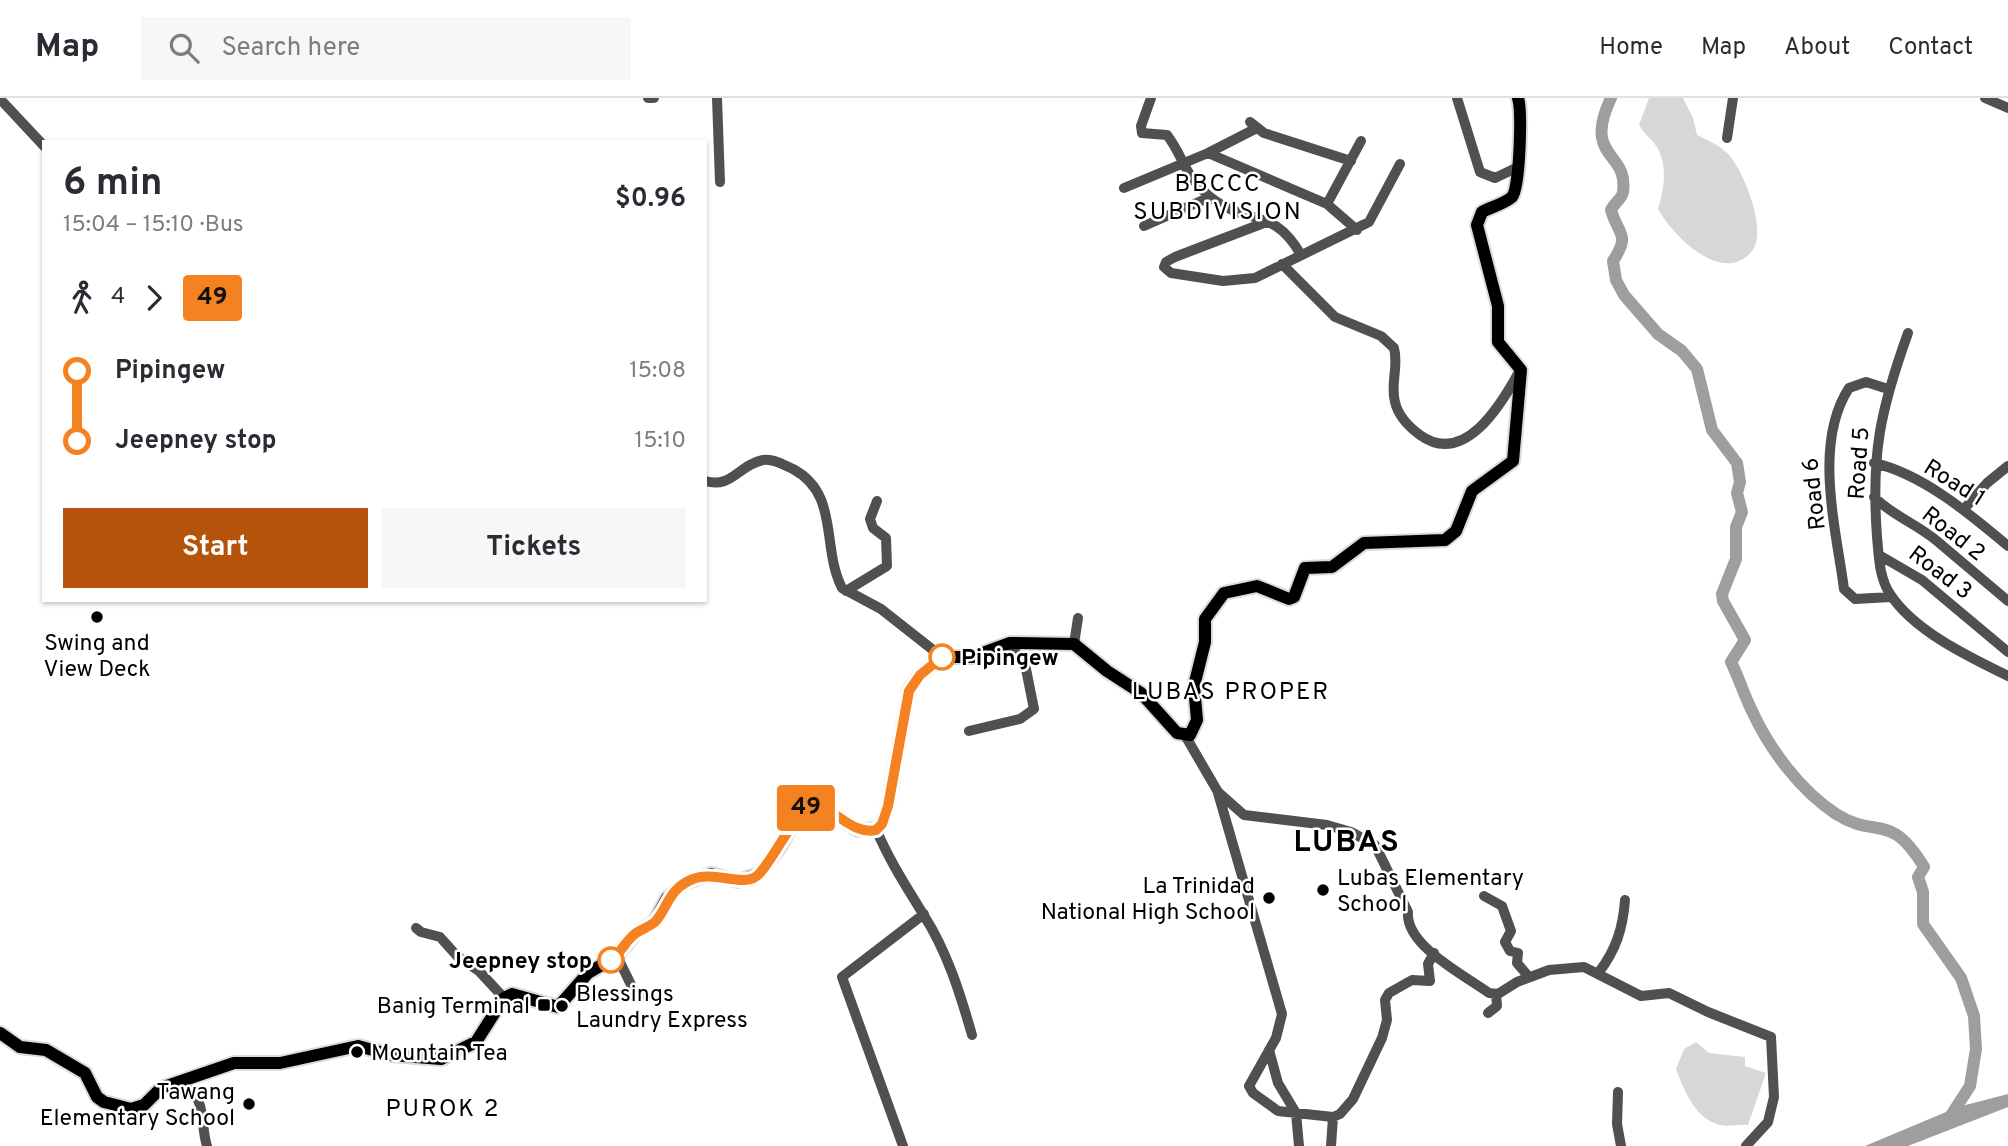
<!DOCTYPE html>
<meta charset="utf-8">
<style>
body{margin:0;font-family:Overpass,sans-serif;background:#f7f7f7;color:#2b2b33;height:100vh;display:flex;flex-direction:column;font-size:26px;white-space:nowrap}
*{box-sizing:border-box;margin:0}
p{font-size:23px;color:#7c7c81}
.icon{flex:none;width:38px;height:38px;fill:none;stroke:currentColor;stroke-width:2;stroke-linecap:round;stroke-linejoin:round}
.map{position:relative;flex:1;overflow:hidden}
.sheet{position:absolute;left:42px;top:42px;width:665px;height:462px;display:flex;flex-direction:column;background:#fff;border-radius:0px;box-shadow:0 2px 5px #0004}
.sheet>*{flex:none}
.badge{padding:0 14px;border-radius:5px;font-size:24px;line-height:46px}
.map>.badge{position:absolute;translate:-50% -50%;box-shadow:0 0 0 4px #fff}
.legs{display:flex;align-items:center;gap:10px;height:77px;padding:0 21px;font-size:23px}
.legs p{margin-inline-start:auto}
.overview{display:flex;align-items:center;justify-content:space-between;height:119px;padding:0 21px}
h1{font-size:38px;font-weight:700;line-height:52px}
.primary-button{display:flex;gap:14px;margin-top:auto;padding:14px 21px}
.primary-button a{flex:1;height:80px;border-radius:0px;background:#b45309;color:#fff;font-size:28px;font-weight:700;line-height:80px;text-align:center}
.primary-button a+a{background:#f7f7f7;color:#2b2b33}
ul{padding:0 21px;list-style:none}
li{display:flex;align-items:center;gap:24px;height:70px;font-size:26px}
li i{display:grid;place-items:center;width:10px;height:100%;margin:0 9px;background:currentColor}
li i::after{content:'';width:18px;height:18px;margin:-9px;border:5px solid;border-radius:50%;background:#fff}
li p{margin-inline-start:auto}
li:first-child i{background:linear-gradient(#0000 50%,currentColor 0)}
li:last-child i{background:linear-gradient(currentColor 50%,#0000 0)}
header{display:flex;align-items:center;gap:42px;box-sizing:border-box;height:98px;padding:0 35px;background:#fff;border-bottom:2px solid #e1e1e2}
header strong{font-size:33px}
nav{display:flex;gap:38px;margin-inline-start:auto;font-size:24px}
.search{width:490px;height:63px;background:#f7f7f7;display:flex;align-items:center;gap:18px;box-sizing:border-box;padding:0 24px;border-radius:0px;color:#7c7c81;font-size:26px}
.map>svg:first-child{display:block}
.green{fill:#d7d7d7}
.water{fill:#9e9e9e}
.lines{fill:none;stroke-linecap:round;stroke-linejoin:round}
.river{stroke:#9e9e9e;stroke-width:12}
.major-casing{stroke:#dbdbdb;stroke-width:16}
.minor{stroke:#505050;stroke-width:10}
.major{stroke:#000;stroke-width:12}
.line-1-casing{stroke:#fff;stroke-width:16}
.line-1{stroke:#f58220;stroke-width:10}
.poi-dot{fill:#000;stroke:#fff;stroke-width:2.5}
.stop-1-dot{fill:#fff;stroke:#f58220;stroke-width:3.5}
.labels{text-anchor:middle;stroke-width:5;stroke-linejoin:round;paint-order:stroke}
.street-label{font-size:23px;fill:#000;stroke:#fff}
.poi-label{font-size:23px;fill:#000;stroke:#fff;text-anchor:start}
.stop-label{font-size:23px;font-weight:bold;fill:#000;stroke:#fff;text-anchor:start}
.neighbourhood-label{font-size:24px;letter-spacing:2px;fill:#000;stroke:#fff}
.district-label{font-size:30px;font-weight:bold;letter-spacing:2px;fill:#000;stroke:#fff}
</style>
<header>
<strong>Map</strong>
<div class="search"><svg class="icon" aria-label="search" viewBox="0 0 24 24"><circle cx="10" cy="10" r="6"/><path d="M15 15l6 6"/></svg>Search here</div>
<nav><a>Home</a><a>Map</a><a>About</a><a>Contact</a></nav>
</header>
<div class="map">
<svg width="2008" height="1048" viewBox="0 0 2008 1048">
<rect width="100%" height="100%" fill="#fff"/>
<!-- green -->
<path class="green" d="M1649 0H1683L1693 20 1697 37C1708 42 1721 48 1729 57 1744 74 1768 133 1752 153 1723 189 1672 137 1658 111 1664 91 1668 68 1657 49 1652 41 1644 36 1639 27Z
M1696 944 1709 955 1745 959V968L1766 975 1748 1027C1739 1026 1728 1029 1720 1027 1695 1021 1684 992 1676 971L1684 951Z"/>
<!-- water -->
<path class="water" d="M2008 996V1009L1908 1048H1865L1958 1009Z"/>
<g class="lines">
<!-- river -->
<path class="river" d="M1611 0C1582 61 1629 53 1623 94 1622 101 1614 105 1611 112 1618 138 1631 135 1613 163L1616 182 1624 197 1658 236 1682 253 1697 271 1712 332 1737 365 1740 384 1737 395 1742 414 1736 429V461L1722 496 1723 503 1745 542 1731 564C1739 580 1744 597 1752 613 1770 652 1800 692 1836 716 1877 742 1889 712 1924 769L1918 779 1923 794V826L1961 880 1974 918 1976 951 1970 988 1948 1022"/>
<!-- major casing -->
<g class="major-casing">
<path id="major" d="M0 935 20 949 46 952 85 975 97 999 104 1004 131 1011 144 1007 161 990 234 965H280L358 948 391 957 441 961 476 944 504 900 512 896 558 909 588 875 617 858 636 835 654 824 667 800 685 785 711 776 738 783 759 776 780 749 800 713 811 707H820L858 732 876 731 882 726 888 708 909 592 920 577 942 559H972L1010 545 1074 546 1107 573 1141 595 1177 635 1190 637 1197 622 1194 588 1205 544V521L1224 495 1257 488 1289 501 1294 499 1305 470 1332 469 1364 445 1445 442 1456 433 1472 393 1513 363 1521 272 1498 244V208L1477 127 1482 114C1491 109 1504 106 1512 99 1520 90 1522 13 1518 0"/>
</g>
<!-- minor -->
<path class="minor" d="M648 0H654
M717 0 720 84
M1151 0 1141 28 1142 35 1167 37C1184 59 1183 76 1209 98 1247 129 1273 107 1301 157
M1457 0 1480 74 1495 80 1518 69
M1985 0 2008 10
M0 1 44 48
M1250 24 1264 35 1351 63
M1727 40 1733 0
M1208 55 1327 106 1357 132
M1124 90 1208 55 1255 31
M1327 106 1361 43
M1269 123 1175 159 1166 164 1164 169 1171 175 1223 183 1255 180 1369 124 1400 66
M1144 128 1210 99
M1282 166 1335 219 1381 238 1394 250C1399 268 1390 286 1395 304 1398 317 1409 329 1420 337 1464 369 1501 307 1519 274
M1908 235C1880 313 1871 356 1877 439 1879 459 1879 479 1890 496 1914 533 1969 559 2008 578
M1888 291 1866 284 1849 290C1813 345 1836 430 1844 491L1855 501 1891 499
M1874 365C1923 376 1971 417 2008 448
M705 383C732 391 738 367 763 362 773 360 784 367 793 371 840 396 821 449 842 490L881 511 942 559
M1874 399C1893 418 1917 426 1937 443 1961 463 1984 483 2008 503
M1964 411 1987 385 2008 368
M1879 457 1922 482 2008 554
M846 493 887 468 886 440 873 430 870 421 877 403
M1074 546 1078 520
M969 633 1020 621 1034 611 1026 571 1010 545
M1186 639 1218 694 1244 717 1327 727 1351 734 1375 747 1408 814C1405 847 1464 877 1489 895L1498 896 1517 884 1549 872 1584 869 1641 898 1669 895 1708 914 1771 939 1774 999 1768 1024 1746 1048
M1218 695 1282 916 1276 940 1249 988 1253 995 1278 1013 1333 1019 1340 1016 1353 1001 1382 940 1387 922 1385 902 1389 895 1412 882 1430 883 1428 866 1434 855
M876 731C889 762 906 788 923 816 947 853 960 895 972 937
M1484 798 1502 808 1511 833 1505 844 1510 853 1518 855 1517 865 1529 879
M416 830 421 834 440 839 457 858 479 873 504 900
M617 858 636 897 644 896
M1599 874C1616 852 1623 830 1625 802
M1488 915 1497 908 1496 896
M1269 952 1278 985 1296 1015 1299 1048
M177 986C209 995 199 1023 207 1048
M1618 994 1617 1026 1621 1048
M903 1048 842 879 924 816
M1331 1048 1333 1019"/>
<!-- major -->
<use href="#major" class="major"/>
</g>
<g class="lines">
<!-- line-1 casing -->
<g class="line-1-casing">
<path id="line-1" d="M611 862C621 855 626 842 636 835 642 831 649 829 655 824 669 808 668 791 693 781 714 772 746 791 759 776 772 763 797 713 808 709 830 701 848 738 876 732L882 726 888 708 909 593 920 577 942 559"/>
</g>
<!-- line-1 -->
<use href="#line-1" class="line-1"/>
</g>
<!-- markers -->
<g class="poi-dot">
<circle cx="97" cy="519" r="7"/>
<circle cx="1323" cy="792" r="7"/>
<circle cx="1269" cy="800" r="7"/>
<rect x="537" y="900" width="14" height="14" rx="3.5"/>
<circle cx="562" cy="908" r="7"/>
<circle cx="357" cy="954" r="7"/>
<circle cx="249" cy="1006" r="7"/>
</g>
<g class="stop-1-dot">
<circle cx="942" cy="559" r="12"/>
<circle cx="611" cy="862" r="12"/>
</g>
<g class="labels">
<!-- street labels -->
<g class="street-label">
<text transform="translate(1858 365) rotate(-86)" y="8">Road 5</text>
<text transform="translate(1955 384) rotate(32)" y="8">Road 1</text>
<text transform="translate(1813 396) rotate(-96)" y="8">Road 6</text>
<text transform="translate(1954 435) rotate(38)" y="8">Road 2</text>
<text transform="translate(1941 474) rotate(37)" y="8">Road 3</text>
</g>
<!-- poi labels -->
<g class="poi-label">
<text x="97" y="552" text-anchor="middle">Swing and<tspan x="97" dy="26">View Deck</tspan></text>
<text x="1337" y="787">Lubas Elementary<tspan x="1337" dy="26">School</tspan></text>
<text x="1255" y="795" text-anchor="end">La Trinidad<tspan x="1255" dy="26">National High School</tspan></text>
<text x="576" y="903">Blessings<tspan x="576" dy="26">Laundry Express</tspan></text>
<text x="530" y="915" text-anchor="end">Banig Terminal</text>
<text x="371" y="962">Mountain Tea</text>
<text x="235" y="1001" text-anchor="end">Tawang<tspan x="235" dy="26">Elementary School</tspan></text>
</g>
<!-- stop labels -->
<g class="stop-label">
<text x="961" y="567">Pipingew</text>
<text x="592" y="870" text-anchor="end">Jeepney stop</text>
</g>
<!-- neighbourhood labels -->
<g class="neighbourhood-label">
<text x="1218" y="93">BBCCC<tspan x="1218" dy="28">SUBDIVISION</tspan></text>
<text x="1231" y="601">LUBAS PROPER</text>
<text x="443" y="1018">PUROK 2</text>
</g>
<!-- district labels -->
<g class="district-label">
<text x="1347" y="753">LUBAS</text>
</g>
</g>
</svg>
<b class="badge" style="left:806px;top:710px;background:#f58220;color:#111">49</b>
<section class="sheet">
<div class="overview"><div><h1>6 min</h1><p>15:04 – 15:10 · Bus</p></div><b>$0.96</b></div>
<div class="legs"><svg class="icon" aria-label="walk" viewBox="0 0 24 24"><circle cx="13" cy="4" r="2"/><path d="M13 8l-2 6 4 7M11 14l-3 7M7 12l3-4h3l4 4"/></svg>4<svg class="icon" aria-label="forward" viewBox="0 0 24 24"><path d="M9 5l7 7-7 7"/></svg><b class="badge" style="background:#f58220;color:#111">49</b></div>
<ul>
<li><i style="color:#f58220"></i><b>Pipingew</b><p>15:08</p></li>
<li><i style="color:#f58220"></i><b>Jeepney stop</b><p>15:10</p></li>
</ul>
<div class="primary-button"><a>Start</a><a>Tickets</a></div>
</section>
</div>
